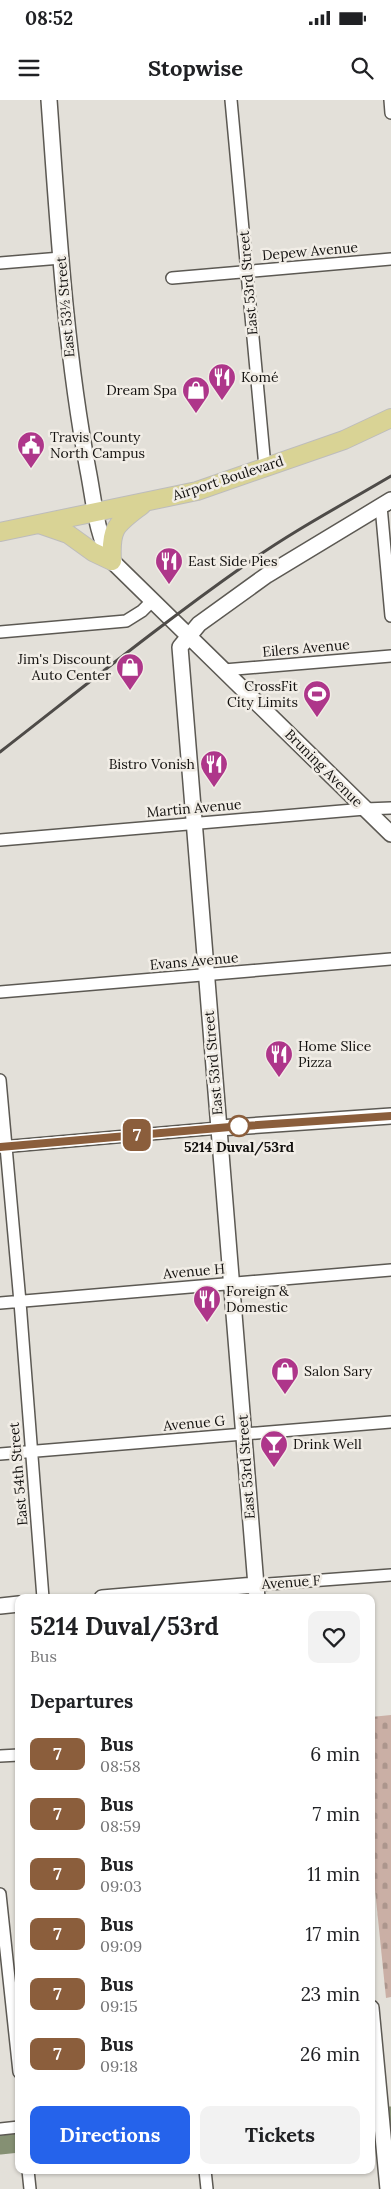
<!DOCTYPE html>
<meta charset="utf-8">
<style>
body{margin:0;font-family:Lora,serif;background:#f2f2f2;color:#202124;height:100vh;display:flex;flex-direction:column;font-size:19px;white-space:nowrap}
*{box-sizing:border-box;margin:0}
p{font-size:16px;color:#757577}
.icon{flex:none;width:28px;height:28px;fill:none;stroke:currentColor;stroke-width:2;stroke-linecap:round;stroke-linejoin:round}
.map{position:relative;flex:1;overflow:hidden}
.drawer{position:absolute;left:15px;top:1494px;width:360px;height:580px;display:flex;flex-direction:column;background:#fff;border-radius:10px;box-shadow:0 1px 4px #0004}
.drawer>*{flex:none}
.badge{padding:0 10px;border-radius:8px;font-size:18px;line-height:32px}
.map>.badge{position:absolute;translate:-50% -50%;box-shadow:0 0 0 2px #fff}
h2{padding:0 15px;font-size:19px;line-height:45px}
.round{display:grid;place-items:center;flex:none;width:52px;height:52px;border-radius:10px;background:#f2f2f2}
.head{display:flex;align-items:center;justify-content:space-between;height:85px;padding:0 15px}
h1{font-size:24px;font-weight:700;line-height:38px}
.cta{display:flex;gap:10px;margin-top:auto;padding:10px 15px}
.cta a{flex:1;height:58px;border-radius:10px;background:#2563eb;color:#fff;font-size:20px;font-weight:700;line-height:58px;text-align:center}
.cta a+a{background:#f2f2f2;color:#202124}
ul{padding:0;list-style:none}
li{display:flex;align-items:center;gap:15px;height:60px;padding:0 15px}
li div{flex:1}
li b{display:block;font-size:19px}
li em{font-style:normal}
li .badge{min-width:55px;font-weight:700;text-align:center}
.status{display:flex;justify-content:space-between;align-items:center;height:35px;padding:0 25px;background:#fff;direction:ltr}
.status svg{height:14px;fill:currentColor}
header{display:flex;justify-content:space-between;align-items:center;height:65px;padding:0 15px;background:#fff;font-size:22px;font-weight:700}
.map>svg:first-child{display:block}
.cemetery{fill:url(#cemetery-stones)}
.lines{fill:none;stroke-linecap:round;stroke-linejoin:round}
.river{stroke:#859073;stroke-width:19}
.street-casing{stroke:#5c5953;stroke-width:14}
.secondary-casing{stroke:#5c5953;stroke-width:18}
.primary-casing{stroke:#bdbcbc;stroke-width:20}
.street{stroke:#fff;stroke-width:11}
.secondary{stroke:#fff;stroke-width:15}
.primary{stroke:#d9d395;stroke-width:18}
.rail{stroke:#4e4b48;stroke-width:3}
.line-casing{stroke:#fff;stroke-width:11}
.line{stroke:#8b5e3c;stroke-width:8}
.stop-dot{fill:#fff;stroke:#8b5e3c;stroke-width:2.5}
.labels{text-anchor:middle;stroke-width:5;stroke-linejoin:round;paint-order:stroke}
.street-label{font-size:14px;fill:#12100e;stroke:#f1ede6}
.poi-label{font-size:14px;fill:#12100e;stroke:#f1ede6;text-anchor:start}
.stop-label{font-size:14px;font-weight:bold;fill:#12100e;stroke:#f1ede6}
</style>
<div class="status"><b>08:52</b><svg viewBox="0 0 49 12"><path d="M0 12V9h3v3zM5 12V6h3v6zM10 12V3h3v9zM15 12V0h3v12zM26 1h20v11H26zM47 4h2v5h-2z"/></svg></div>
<header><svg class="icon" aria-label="menu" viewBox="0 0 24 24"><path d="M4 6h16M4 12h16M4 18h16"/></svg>Stopwise<svg class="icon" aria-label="search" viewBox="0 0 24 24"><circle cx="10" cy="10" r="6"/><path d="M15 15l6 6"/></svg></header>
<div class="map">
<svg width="391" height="2089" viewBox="0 0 391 2089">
<defs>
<pattern id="cemetery-stones" width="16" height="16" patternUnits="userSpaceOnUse" patternTransform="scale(1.25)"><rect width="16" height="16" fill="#caafa5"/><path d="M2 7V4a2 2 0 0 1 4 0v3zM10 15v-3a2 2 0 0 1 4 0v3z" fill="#ac968d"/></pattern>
</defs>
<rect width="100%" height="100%" fill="#e3e0d9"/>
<!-- cemetery -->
<path class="cemetery" d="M391 1615V1897L386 1898 371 1750V1617Z"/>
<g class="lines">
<!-- river -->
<path class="river" d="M371 2019 391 2016
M0 2045 19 2043"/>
<!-- street casing -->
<g class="street-casing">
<path id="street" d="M231 0 265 367
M390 0 391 13
M0 163 61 158
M172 178 391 159
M387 405 381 406 391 516
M0 532 126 521 142 511 153 500
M224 570 391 556
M0 740 365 709 391 708
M0 892 391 859
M0 980 20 1202 43 1498
M1 1047 219 1028
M0 1203 391 1170
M0 1354 391 1322
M255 1485 391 1475
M0 1656 19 1655
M0 1794 19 1972
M0 2029 19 2027
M28 2070 30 2089
M205 2070 207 2089"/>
</g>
<!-- secondary casing -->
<g class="secondary-casing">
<path id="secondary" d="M49 0C58 124 65 248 88 370 94 400 96 435 112 461L391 734
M219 1028 391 1016
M102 1498 255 1485
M257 1498 180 547 199 524 267 475 391 400
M0 1506 19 1504
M371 1908 388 2089"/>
</g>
<!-- primary casing -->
<g class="primary-casing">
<path id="primary" d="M39 424 68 434 93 452 112 461C110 427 116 425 142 405
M0 432 197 391 344 340 391 318"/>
</g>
<!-- street -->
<use href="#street" class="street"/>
<!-- secondary -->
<use href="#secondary" class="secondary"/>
<!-- primary -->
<use href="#primary" class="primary"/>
<!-- rail -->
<path class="rail" d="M0 652C81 589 161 524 245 465 291 432 342 405 391 376"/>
</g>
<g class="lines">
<!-- line casing -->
<g class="line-casing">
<path id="line" d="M0 1047 230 1027 391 1016"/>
</g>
<!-- line -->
<use href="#line" class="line"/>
</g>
<!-- icons -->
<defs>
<g id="restaurant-pin" transform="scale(1.4375)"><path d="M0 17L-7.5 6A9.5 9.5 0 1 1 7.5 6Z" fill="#ae368a" stroke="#f1ede6"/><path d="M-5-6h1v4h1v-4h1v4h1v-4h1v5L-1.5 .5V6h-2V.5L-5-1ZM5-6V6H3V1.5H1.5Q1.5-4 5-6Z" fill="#fff"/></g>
<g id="shop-pin" transform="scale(1.4375)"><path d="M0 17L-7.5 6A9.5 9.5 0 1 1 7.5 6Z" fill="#ae368a" stroke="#f1ede6"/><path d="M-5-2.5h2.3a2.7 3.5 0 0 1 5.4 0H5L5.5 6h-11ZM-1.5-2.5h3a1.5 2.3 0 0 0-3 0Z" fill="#fff"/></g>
<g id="civic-pin" transform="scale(1.4375)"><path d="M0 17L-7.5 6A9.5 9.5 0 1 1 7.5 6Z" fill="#ae368a" stroke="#f1ede6"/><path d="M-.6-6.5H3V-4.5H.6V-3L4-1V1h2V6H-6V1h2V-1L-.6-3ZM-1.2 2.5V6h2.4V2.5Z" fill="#fff"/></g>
<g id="stadium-pin" transform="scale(1.4375)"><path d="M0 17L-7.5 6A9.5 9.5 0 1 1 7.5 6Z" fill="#ae368a" stroke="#f1ede6"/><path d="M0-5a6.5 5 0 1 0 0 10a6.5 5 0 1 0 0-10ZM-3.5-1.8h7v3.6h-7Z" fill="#fff"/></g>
<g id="bar-pin" transform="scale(1.4375)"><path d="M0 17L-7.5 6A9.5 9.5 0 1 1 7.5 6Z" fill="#ae368a" stroke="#f1ede6"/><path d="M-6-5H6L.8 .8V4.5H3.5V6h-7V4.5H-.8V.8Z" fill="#fff"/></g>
</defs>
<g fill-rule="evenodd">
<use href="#restaurant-pin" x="222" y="277"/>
<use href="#shop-pin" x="196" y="290"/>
<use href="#civic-pin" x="31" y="345"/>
<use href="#restaurant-pin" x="169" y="461"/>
<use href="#shop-pin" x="130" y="567"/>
<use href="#stadium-pin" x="317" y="594"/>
<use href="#restaurant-pin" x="214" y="664"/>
<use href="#restaurant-pin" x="279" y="954"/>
<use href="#restaurant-pin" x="207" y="1199"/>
<use href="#shop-pin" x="285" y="1271"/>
<use href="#bar-pin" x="274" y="1344"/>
</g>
<!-- markers -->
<circle class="stop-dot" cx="239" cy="1026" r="10"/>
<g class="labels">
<!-- street labels -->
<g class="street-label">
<text transform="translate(310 151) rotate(-5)" y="5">Depew Avenue</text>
<text transform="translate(248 183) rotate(-95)" y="5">East 53rd Street</text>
<text transform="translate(65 207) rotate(-95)" y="5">East 53½ Street</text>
<text transform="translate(228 378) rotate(-18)" y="5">Airport Boulevard</text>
<text transform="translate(306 548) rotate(-5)" y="5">Eilers Avenue</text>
<text transform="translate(324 668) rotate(45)" y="5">Bruning Avenue</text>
<text transform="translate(194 708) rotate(-5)" y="5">Martin Avenue</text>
<text transform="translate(194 861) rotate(-5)" y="5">Evans Avenue</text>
<text transform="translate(213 963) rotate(-95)" y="5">East 53rd Street</text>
<text transform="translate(194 1171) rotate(-5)" y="5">Avenue H</text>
<text transform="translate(194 1323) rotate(-5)" y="5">Avenue G</text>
<text transform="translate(246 1367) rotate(-94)" y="5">East 53rd Street</text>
<text transform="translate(18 1374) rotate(-95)" y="5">East 54th Street</text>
<text transform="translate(291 1482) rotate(-4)" y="5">Avenue F</text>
</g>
<!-- poi labels -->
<g class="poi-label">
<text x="241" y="282">Komé</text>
<text x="177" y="295" text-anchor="end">Dream Spa</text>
<text x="50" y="342">Travis County<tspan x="50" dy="16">North Campus</tspan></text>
<text x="188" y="466">East Side Pies</text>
<text x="111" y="564" text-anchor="end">Jim's Discount<tspan x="111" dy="16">Auto Center</tspan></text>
<text x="298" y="591" text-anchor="end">CrossFit<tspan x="298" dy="16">City Limits</tspan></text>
<text x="195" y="669" text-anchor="end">Bistro Vonish</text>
<text x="298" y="951">Home Slice<tspan x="298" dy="16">Pizza</tspan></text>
<text x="226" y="1196">Foreign &amp;<tspan x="226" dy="16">Domestic</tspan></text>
<text x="304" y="1276">Salon Sary</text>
<text x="293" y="1349">Drink Well</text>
</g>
<!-- stop labels -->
<g class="stop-label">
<text x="239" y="1052">5214 Duval/53rd</text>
</g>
</g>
</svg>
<b class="badge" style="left:137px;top:1035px;background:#8b5e3c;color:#fff">7</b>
<section class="drawer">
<div class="head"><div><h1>5214 Duval/53rd</h1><p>Bus</p></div><a class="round"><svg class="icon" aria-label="heart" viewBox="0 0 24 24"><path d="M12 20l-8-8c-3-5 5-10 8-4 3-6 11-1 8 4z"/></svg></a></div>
<h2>Departures</h2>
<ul>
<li><span class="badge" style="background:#8b5e3c;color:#fff">7</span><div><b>Bus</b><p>08:58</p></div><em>6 min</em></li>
<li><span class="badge" style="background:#8b5e3c;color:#fff">7</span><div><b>Bus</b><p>08:59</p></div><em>7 min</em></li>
<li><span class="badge" style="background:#8b5e3c;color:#fff">7</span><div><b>Bus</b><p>09:03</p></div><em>11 min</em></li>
<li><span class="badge" style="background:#8b5e3c;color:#fff">7</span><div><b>Bus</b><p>09:09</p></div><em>17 min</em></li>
<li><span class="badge" style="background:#8b5e3c;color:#fff">7</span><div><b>Bus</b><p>09:15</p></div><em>23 min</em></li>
<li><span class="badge" style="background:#8b5e3c;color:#fff">7</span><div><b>Bus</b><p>09:18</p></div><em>26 min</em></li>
</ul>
<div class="cta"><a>Directions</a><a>Tickets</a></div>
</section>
</div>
